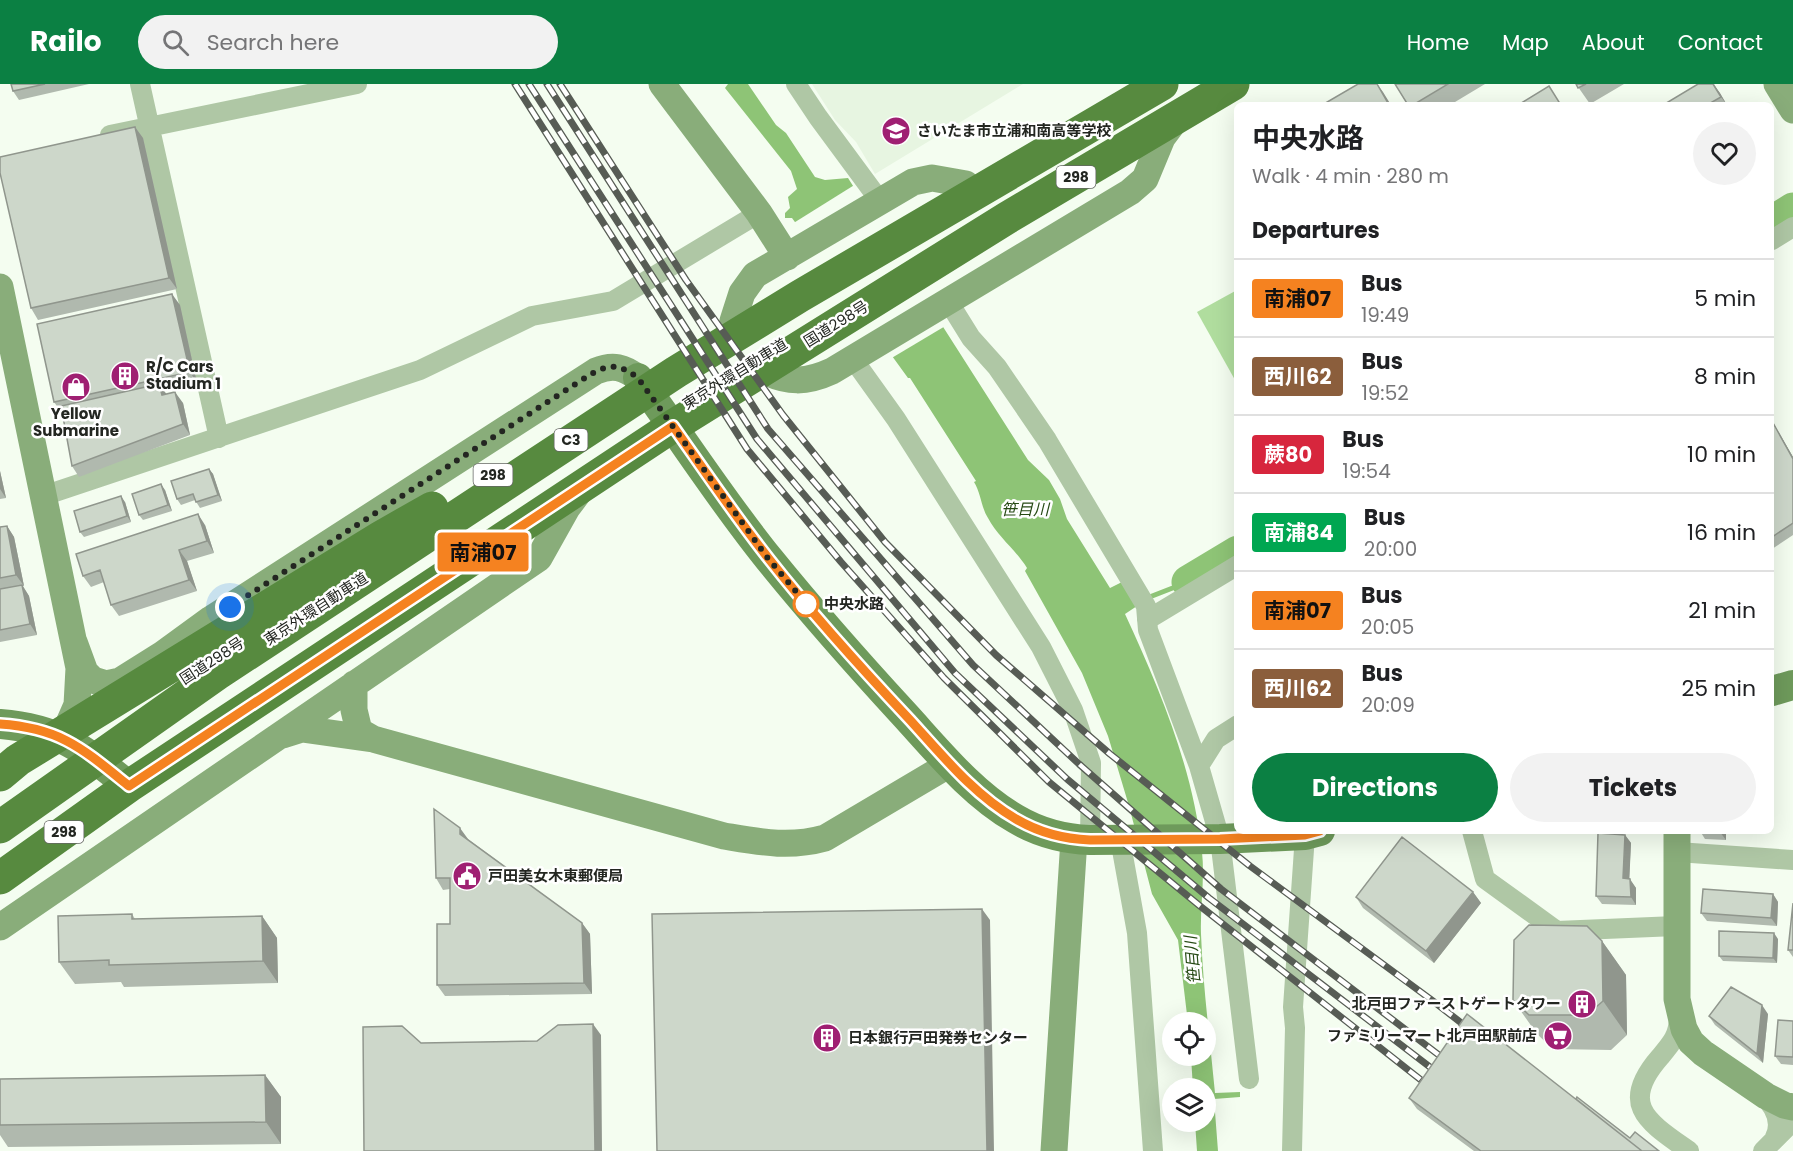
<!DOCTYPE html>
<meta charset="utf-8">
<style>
body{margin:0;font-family:Poppins,"Noto Sans JP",sans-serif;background:#f2f2f2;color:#202124;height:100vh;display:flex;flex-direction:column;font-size:22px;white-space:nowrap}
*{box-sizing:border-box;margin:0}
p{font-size:20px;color:#757577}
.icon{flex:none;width:33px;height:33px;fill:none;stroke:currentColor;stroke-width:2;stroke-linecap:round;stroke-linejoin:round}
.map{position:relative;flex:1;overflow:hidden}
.sheet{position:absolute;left:1234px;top:18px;width:540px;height:732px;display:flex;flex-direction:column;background:#fff;border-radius:9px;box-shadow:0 6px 24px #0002}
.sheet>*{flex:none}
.badge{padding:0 12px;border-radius:4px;font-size:21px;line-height:39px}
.buttons{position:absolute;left:1162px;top:928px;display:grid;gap:12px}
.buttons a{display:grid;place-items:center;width:54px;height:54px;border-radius:50%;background:#fff;box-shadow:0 6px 24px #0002;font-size:30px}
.you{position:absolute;width:30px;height:30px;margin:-15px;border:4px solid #fff;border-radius:50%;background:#1a73e8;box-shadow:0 0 0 9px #1a73e833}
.map>.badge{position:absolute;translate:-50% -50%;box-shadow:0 0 0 3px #fff}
h2{padding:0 18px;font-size:22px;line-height:54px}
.round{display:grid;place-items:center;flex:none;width:63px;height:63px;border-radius:32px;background:#f2f2f2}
.headline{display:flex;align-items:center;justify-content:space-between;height:102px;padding:0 18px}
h1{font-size:28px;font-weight:700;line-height:45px}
.action{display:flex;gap:12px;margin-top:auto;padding:12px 18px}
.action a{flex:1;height:69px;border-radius:36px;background:#0b8043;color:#fff;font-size:24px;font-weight:700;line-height:69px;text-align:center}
.action a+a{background:#f2f2f2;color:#202124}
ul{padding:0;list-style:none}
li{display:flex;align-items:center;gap:18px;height:78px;padding:0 18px;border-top:2px solid #e0e0e0}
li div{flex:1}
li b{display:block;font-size:22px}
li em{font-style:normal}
li .badge{min-width:66px;font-weight:700;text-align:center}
header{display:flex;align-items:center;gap:36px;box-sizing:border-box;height:84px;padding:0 30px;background:#0b8043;color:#fff}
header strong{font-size:28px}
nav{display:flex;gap:33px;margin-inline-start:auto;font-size:21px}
.search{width:420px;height:54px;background:#f2f2f2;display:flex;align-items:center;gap:15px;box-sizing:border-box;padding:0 21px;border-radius:33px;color:#757577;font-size:22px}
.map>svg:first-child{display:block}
.built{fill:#e7f5e1}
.green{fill:#b0dd9e}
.water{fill:#8ec476}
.pier{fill:#f4fdf0}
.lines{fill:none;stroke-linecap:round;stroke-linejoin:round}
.stream{stroke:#8ec476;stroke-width:5}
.river{stroke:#8ec476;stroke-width:33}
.street{stroke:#afc7a5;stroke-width:20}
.secondary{stroke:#89ad7a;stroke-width:27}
.primary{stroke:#6e9a5b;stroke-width:30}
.highway{stroke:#578a3f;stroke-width:33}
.rail-casing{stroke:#575c55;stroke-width:7}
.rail{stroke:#fff;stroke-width:4.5;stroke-dasharray:14;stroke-linecap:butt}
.wall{fill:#b0b9ae}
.shaded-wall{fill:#90968d}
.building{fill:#cdd7ca;stroke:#90968d;stroke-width:1.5}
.line-casing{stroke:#fff;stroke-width:14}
.line{stroke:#f58220;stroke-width:9}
.walk{stroke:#232621;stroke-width:6;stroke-dasharray:0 10.8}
.stop-dot{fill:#fff;stroke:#f58220;stroke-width:3}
.labels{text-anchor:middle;stroke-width:5;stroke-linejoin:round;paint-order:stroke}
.shield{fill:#fff;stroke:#656764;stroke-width:1.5}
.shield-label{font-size:14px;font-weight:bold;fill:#232621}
.poi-label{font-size:15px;font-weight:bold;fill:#232621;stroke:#fff;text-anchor:start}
.street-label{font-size:15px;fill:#232621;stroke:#fff}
.stop-label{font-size:15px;font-weight:bold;fill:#232621;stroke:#fff;text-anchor:start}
.water-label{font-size:16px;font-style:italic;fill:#274a15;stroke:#fff}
</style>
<header>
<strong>Railo</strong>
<div class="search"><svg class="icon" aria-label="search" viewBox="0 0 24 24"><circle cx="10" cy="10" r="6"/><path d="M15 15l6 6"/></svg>Search here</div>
<nav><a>Home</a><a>Map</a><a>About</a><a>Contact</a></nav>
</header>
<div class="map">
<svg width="1793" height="1067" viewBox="0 0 1793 1067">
<rect width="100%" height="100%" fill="#f4fdf0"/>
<!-- built -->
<path class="built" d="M812 0H1023L875 90 856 58 835 36Z"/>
<!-- green -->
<path class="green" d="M1237 206 1238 295 1235 296 1197 228Z"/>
<!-- water -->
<path class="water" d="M728 0H748L776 41 786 49 815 93 825 96 848 94 1028 376 1049 396 1060 415 1067 435 1110 504 1124 497 1137 522 1125 530C1160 606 1193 684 1202 768 1205 795 1200 823 1201 850 1203 903 1210 956 1215 1009L1240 1008V1013L1214 1015 1218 1067H1197L1195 1038H1206V1005H1193L1191 972H1206V939H1188L1178 856 1152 810 1129 722 1108 652 1082 589 1025 487 1027 484C1016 466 998 453 988 434 981 423 981 409 974 398L976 397 910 294H908L792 134H785V129L790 124 788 113 797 105 791 87 725 4Z"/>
<!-- pier -->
<path class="pier" d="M856 100 947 241 890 275 792 140Z"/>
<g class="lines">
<!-- stream -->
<path class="stream" d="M1147 514 1188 498"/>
<!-- river -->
<path class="river" d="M1772 138 1793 125
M1188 498 1238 468"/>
<!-- street -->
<path class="street" d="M140 0 219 354
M796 0 818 33 880 117
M110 51 357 0
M1772 156 1793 143
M948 217 971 254 997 283 1047 356 1146 522 1148 546 1199 682 1220 755 1249 995
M853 275 896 335 1041 563 1073 626 1091 679 1090 756
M43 412 420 286 532 232 613 217 759 129
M1147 536 1238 481
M1199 682 1216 655 1238 641
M1472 747 1485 795 1557 847 1676 842
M1120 755 1137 849 1153 1067
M1677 768 1793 776
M1679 932C1679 951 1672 959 1660 973 1618 1021 1648 1038 1689 1067
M1762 1010C1774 1022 1783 1037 1775 1053
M1292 1067 1295 944 1293 923 1305 751
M1763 1067 1793 1037"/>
<!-- secondary -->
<path class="secondary" d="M662 0 759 129 787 173
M1777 0 1793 26
M0 203 79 584 77 621 63 653
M733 237 742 209 755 191 913 98 932 94 966 100
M762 286C788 299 806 299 832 287L1130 108 1145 95 1162 54 1177 34
M74 558 85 588 93 596 106 600 120 597 163 570 211 535 596 287C613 280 624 283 638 294
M354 600V626L359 647 373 655
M283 651 302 645 373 655 724 752C760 758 789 764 825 754L950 680
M1677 747V915L1684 945 1691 958 1703 969 1766 1012 1784 1021 1793 1023
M0 843 539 474 567 424 582 404
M1054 1067 1074 755"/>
<!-- primary -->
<path class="primary" d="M638 294C682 354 722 417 769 475 812 528 857 579 903 629 937 666 972 710 1016 735 1038 748 1065 755 1090 756L1220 755 1305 751 1320 747
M1772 607 1793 601
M0 640C61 645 83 665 129 702"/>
<!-- highway -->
<path class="highway" d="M0 691 18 676 381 453 432 424
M0 743 217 590 676 288 800 212 1162 0
M0 794 129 702 673 342 1007 134 1233 0"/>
<!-- rail casing -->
<g class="rail-casing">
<path id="rail" d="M515 0 747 365 841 478 944 594 1049 698 1200 822 1435 1007
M529 0 757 355 955 589 1067 695 1209 814 1443 993
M547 0 768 345 973 581 1079 680 1221 805 1452 981
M560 0 686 196 783 331 885 458 996 571 1110 670 1250 782 1433 917 1473 948"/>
</g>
<!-- rail -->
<use href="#rail" class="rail"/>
</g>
<!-- wall -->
<path class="wall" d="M11 0H89L19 16 13 7Z
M1395 0H1485L1450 21H1408Z
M1576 0H1624L1590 20Z
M1698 0H1714L1727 21H1663Z
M135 43 143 54 177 205 38 236 31 224Z
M180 221 197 299 164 306 166 310 183 319 190 351 79 393 72 382 62 329 54 318Z
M1772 337 1793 373V451L1772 465Z
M209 385 213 390 222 417 200 424 195 416 181 421 177 415Z
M0 387 6 414 0 415Z
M165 406 172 427 143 436 139 431Z
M125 418 131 438 84 453 80 448Z
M205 441 214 469 187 477 197 507 119 532 111 521 104 498 91 503 83 492Z
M7 442 14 453 24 502H23L29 512 37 551 0 558V443Z
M1700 747H1726V756L1705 755Z
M1625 751 1631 759 1629 795 1636 804V821L1602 820 1596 812Z
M468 755 582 839 590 850 592 910 445 912 437 901 450 840V805L443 806 436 794Z
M1473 808 1481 819 1434 879 1363 824 1356 813Z
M1773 810 1778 818 1777 842 1707 837 1701 829Z
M1793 819V873L1788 866Z
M132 830 135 835 262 832 277 854 278 899 124 903 121 898 75 900 59 878Z
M1778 855 1777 879 1723 877 1719 872Z
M1602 857 1626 891 1627 951 1611 966 1553 965 1537 950 1513 916Z
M1768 930 1763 979 1715 941 1709 932Z
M1793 937V981L1781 980 1775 972Z
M265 991 281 1013V1060L8 1063 0 1051V995Z
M1409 1014 1576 1015 1630 1054 1659 1067H1474L1417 1025Z"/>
<!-- shaded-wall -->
<path class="shaded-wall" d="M1377 0 1383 8 1391 21H1389Z
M1713 0 1720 9 1727 21 1721 13Z
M135 43 143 54 177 205 169 194Z
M172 210 180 221 197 299 190 288Z
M159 300 167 311H162Z
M175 308 183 319 190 351 183 340Z
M1772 337 1793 373V375Z
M209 385 213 390 222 417 218 411Z
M0 387 6 414 0 405Z
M161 400 165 406 172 427 168 421Z
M121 412 125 418 131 438 127 432Z
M198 430 205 441 214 469 207 457Z
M7 442 14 453 24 502 16 491Z
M179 466 187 477 197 507 189 496Z
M22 501 29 512 37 551 30 540Z
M460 744 468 755V761L460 750Z
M1720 747H1726V756L1720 748Z
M1625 751 1631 759 1629 803 1623 794Z
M1630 795 1636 804V821L1631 813Z
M1473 808 1481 819 1434 879 1426 867Z
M1773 810 1778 818 1777 842 1771 834Z
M982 825 990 836 994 1067H987Z
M262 832 277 854 278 899 263 877Z
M582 839 590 850 592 910 584 899Z
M1774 849 1778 855 1777 879 1773 874Z
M1602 857 1626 891 1627 951 1603 917Z
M1762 921 1768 930 1763 979 1757 970Z
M593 940 601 951 602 1067H595Z
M265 991 281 1013V1060L266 1038Z"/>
<!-- building -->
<path class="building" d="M11 0H45L13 7Z
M1358 0H1377L1389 21H1322Z
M1395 0H1448L1413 21H1408Z
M1576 0H1586L1578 4Z
M1698 0H1713L1721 13 1707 21H1663Z
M1549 2 1559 18 1554 21H1518Z
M135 43 169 194 31 224 0 89V73Z
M172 210 190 288 54 318 37 240Z
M159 300 162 311 175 308 183 340 72 382 61 322Z
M1772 337 1793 375V439L1772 453Z
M209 385 218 411 196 418 193 410 177 415 171 397Z
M161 400 168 421 139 431 132 410Z
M121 412 127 432 80 448 74 427Z
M198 430 207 457 179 466 189 496 111 521 100 486 83 492 76 470Z
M7 442 16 491 0 494V443Z
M22 501 30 540 0 546V505Z
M434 725 460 744V750L582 839 584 899 437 901V840H450V794H436Z
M1598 749 1625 751 1623 794 1630 795 1631 813 1596 812Z
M1402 753 1473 808 1426 867 1356 813Z
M1703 805 1773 810 1771 834 1701 829Z
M1793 819V866H1788Z
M982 825 987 1067H657L652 830Z
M132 830V835L262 832 263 877 109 881V876L59 878 58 832Z
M1529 841 1587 842 1602 857 1603 917 1587 931H1529L1513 916 1514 856Z
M1719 847 1774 849 1773 874 1719 872Z
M1731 903 1762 921 1757 970 1709 932Z
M1467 930 1642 1067H1481L1409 1014Z
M1778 936 1793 937V973L1775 972Z
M593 940 595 1067H364L363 943 402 942 421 959 537 957 558 941Z
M265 991 266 1038 0 1041V995Z
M1577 1013 1630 1054 1635 1048 1659 1067H1642L1576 1015Z"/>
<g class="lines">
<!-- line casing -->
<g class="line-casing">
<path id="line" d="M0 640C61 644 83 665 129 702L673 342C704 386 735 432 769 475 813 531 861 584 910 636 942 671 974 711 1016 735 1038 748 1065 755 1090 756L1220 755 1305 751 1320 747"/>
</g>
<!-- line -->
<use href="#line" class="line"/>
<!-- walk -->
<path class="walk" d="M230 523 577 299C601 284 613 274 638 294L767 473 810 524 806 520"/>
</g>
<!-- icons -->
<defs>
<g id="school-disc" transform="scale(1.5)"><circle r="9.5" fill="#9f1f72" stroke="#fff"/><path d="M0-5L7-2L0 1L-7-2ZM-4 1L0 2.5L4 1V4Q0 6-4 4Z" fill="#fff"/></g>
<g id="building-disc" transform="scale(1.5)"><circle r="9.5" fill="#9f1f72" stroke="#fff"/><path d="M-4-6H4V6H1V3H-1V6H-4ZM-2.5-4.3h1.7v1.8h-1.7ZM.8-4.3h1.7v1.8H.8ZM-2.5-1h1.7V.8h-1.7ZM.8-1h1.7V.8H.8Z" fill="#fff"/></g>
<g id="shop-disc" transform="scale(1.5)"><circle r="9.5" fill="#9f1f72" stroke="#fff"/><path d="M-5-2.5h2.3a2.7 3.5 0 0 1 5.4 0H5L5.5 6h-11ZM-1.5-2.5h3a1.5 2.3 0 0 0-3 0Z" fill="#fff"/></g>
<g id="civic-disc" transform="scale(1.5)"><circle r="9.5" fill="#9f1f72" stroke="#fff"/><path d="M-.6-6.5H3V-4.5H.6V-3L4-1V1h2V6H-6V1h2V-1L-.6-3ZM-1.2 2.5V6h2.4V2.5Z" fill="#fff"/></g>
<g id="supermarket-disc" transform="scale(1.5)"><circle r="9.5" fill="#9f1f72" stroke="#fff"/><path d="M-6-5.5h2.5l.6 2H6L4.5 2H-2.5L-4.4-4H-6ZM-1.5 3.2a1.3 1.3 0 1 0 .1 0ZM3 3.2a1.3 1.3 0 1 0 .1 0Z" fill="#fff"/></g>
</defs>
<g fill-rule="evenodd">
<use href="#school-disc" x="896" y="47"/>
<use href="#building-disc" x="125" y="292"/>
<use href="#shop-disc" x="76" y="303"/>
<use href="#civic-disc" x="467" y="792"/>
<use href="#building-disc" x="1582" y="920"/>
<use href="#supermarket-disc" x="1558" y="952"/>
<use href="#building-disc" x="827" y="954"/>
</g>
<!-- markers -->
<circle class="stop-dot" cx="806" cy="520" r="12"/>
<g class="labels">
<!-- shield labels -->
<g class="shield">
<rect x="1056.5" y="82" width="39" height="22" rx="4.5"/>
<rect x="554.5" y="345" width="33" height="22" rx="4.5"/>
<rect x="473.5" y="380" width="39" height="22" rx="4.5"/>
<rect x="44.5" y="737" width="39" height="22" rx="4.5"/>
</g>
<g class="shield-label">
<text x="1076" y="98">298</text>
<text x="571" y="361">C3</text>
<text x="493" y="396">298</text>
<text x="64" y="753">298</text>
</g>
<!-- poi labels -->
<g class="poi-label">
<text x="917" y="52">さいたま市立浦和南高等学校</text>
<text x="146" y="288">R/C Cars<tspan x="146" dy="17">Stadium 1</tspan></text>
<text x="76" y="335" text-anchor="middle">Yellow<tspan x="76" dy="17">Submarine</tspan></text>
<text x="488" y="797">戸田美女木東郵便局</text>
<text x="1561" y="925" text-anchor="end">北戸田ファーストゲートタワー</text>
<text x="1537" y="957" text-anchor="end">ファミリーマート北戸田駅前店</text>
<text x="848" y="959">日本銀行戸田発券センター</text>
</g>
<!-- street labels -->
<g class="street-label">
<text transform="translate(836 240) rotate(-32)" y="5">国道298号</text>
<text transform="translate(735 290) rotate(-32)" y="5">東京外環自動車道</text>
<text transform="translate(316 525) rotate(-33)" y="5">東京外環自動車道</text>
<text transform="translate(212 577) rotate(-33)" y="5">国道298号</text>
</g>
<!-- stop labels -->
<g class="stop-label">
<text x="824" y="525">中央水路</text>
</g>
<!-- water labels -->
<g class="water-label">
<text x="1025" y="431">笹目川</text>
<text transform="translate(1192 876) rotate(-95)" y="6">笹目川</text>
</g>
</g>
</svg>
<div class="buttons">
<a><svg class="icon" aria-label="locate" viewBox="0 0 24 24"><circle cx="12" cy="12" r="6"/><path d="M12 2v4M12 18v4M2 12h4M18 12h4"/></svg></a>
<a><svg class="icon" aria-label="layers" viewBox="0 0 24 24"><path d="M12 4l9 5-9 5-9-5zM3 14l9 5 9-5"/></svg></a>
</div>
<div class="you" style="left:230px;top:523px"></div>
<b class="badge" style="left:483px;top:468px;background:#f58220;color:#111">南浦07</b>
<section class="sheet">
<div class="headline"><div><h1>中央水路</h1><p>Walk · 4 min · 280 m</p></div><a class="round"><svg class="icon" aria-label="heart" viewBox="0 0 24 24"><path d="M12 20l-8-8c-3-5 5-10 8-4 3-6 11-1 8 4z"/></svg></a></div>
<h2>Departures</h2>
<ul>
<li><span class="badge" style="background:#f58220;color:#111">南浦07</span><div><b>Bus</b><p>19:49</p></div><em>5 min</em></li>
<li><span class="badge" style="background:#8b5e3c;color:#fff">西川62</span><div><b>Bus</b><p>19:52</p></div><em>8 min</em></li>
<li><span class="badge" style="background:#d7263d;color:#fff">蕨80</span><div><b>Bus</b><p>19:54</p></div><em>10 min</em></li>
<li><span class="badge" style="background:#00a651;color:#fff">南浦84</span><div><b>Bus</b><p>20:00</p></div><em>16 min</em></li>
<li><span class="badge" style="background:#f58220;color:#111">南浦07</span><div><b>Bus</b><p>20:05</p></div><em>21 min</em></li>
<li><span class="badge" style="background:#8b5e3c;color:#fff">西川62</span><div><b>Bus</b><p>20:09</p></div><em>25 min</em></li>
</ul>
<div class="action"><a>Directions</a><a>Tickets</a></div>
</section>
</div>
